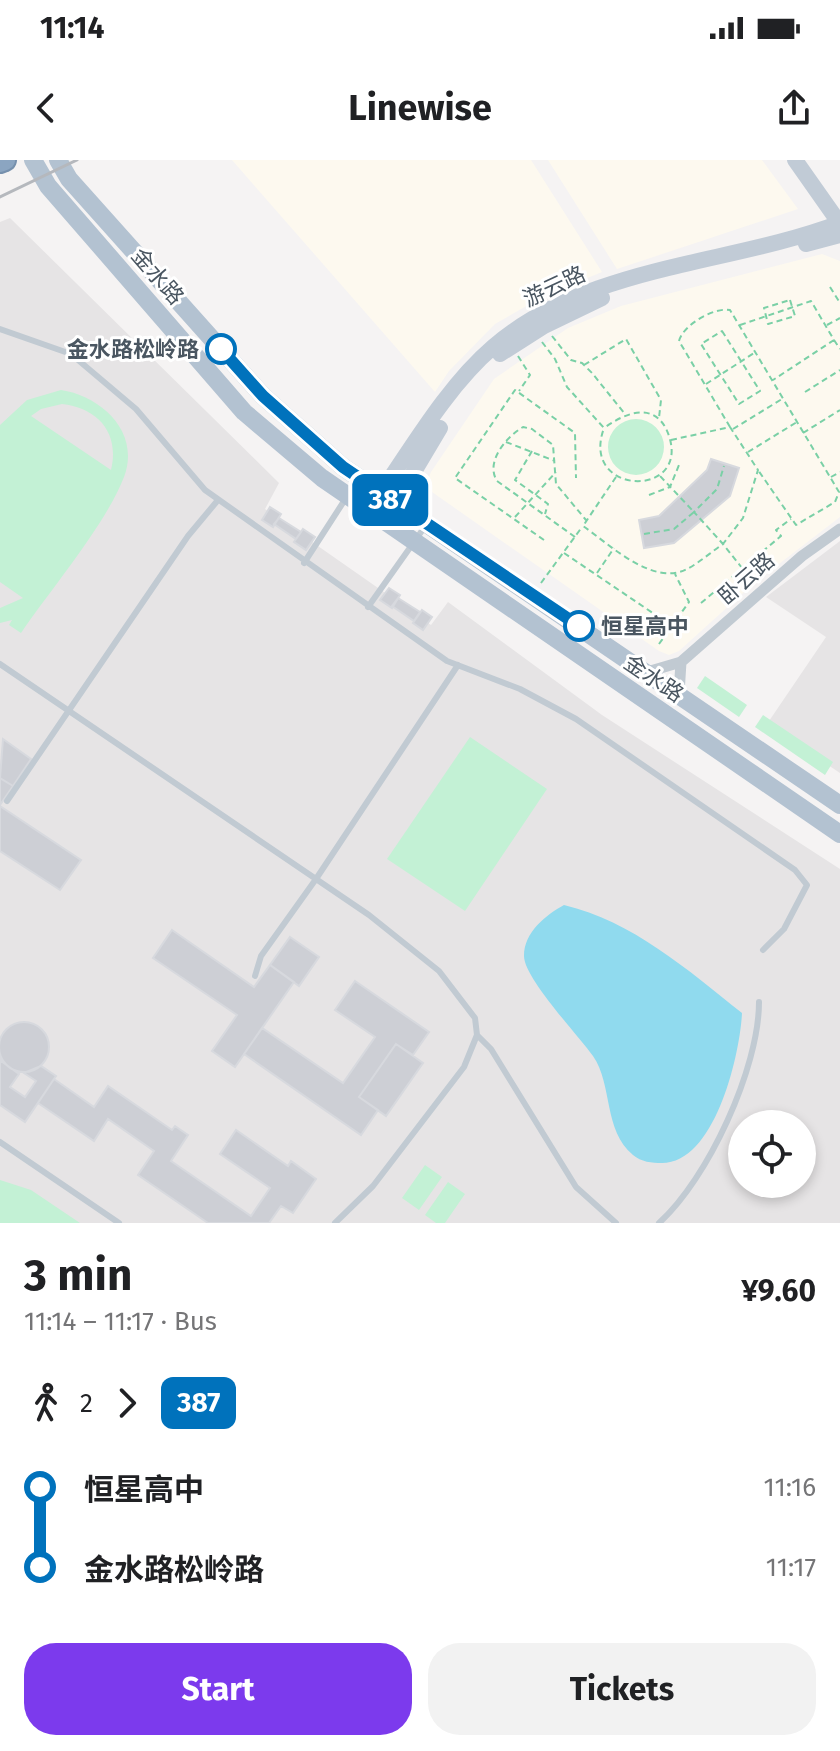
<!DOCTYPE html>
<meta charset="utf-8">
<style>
body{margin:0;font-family:"Fira Sans","Noto Sans SC",sans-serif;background:#f2f2f2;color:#202124;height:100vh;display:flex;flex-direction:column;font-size:30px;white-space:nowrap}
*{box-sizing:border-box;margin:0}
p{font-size:26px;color:#757577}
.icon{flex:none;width:44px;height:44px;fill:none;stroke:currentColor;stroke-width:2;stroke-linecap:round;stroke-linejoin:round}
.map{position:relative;height:1063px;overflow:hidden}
.drawer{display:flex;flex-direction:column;background:#fff;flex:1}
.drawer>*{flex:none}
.badge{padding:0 16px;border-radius:12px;font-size:28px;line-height:52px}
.controls{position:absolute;left:728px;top:950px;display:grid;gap:16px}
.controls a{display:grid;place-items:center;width:88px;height:88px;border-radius:50%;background:#fff;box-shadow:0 4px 12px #0003;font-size:40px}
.map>.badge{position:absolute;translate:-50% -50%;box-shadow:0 0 0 4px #fff}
.legs{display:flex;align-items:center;gap:12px;height:88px;padding:0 24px;font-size:26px}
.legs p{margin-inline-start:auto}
.summary{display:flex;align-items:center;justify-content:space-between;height:136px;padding:0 24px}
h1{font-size:44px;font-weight:700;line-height:60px}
.button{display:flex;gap:16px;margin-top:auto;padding:16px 24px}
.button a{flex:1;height:92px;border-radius:32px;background:#7c3aed;color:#fff;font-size:32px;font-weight:700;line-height:92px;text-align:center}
.button a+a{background:#f2f2f2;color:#202124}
ul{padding:0 24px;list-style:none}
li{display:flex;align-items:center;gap:28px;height:80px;font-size:30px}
li i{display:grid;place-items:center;width:12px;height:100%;margin:0 10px;background:currentColor}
li i::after{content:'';width:20px;height:20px;margin:-10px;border:6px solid;border-radius:50%;background:#fff}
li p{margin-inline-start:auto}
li:first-child i{background:linear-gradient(#0000 50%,currentColor 0)}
li:last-child i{background:linear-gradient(currentColor 50%,#0000 0)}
.status{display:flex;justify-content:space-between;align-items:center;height:56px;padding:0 40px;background:#fff;direction:ltr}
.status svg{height:22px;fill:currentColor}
header{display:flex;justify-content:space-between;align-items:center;height:104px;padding:0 24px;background:#fff;font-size:36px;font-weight:700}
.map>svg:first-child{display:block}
.commercial{fill:#fdf9ef}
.education{fill:#e6e4e5;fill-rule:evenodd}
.green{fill:#c3f1d5;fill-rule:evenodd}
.water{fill:#90daee}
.building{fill:#cdcfd5;stroke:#d7d9de;stroke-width:2}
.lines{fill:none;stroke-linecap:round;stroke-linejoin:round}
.highway-casing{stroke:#7690ad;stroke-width:24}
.path{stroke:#7ad0a6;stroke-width:2;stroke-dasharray:6 4;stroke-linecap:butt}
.lane{stroke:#c1cad2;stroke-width:6}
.street{stroke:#c1cad2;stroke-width:11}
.secondary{stroke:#c1cbd6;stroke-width:16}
.primary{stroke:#b3c2d1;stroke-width:18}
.highway{stroke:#8ba5c1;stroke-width:20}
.rail{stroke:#b5b8bd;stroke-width:3}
.line-1-casing{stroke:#fff;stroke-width:18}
.line-1{stroke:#0072bc;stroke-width:12}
.stop-1-dot{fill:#fff;stroke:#0072bc;stroke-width:4}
.labels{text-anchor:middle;stroke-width:6;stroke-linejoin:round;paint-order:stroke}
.street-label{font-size:22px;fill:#4a5661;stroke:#fff}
.stop-label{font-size:22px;font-weight:bold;fill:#4a5661;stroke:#fff;text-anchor:end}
</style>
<div class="status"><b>11:14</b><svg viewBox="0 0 49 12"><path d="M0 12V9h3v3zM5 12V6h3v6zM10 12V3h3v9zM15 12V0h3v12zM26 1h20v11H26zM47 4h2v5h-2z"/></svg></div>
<header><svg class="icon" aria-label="back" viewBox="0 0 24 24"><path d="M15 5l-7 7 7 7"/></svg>Linewise<svg class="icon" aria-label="share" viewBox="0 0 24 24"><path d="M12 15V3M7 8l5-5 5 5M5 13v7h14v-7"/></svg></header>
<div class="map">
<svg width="840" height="1063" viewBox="0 0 840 1063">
<rect width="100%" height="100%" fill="#f5f3f3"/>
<!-- commercial -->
<path class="commercial" d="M232 0H531L602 112 544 136 495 164 449 211 435 232Z
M548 0H762L798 49 617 109Z
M822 94 840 101V357L753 424 679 491 669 495 659 491 432 332 427 321 431 312 494 219 568 168 621 146Z"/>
<!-- education -->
<path class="education" d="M10 58 279 323 265 349 431 465 448 442 602 555 840 709V1063H0V62ZM742 964H802V1024H742Z
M840 381V613L767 564 826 477 766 437Z"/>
<!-- green -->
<path class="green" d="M61 230C101 236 141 272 124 317 106 364 51 429 21 473L9 465 12 460 0 463V448L23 438 0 422V265L27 240ZM62 244C98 248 120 273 111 310L31 256 41 249Z
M608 287a28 28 0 1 1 56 0a28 28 0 1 1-56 0Z
M705 516 747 545 739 557 697 528Z
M763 555 833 602 825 615 755 567Z
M470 577 547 629 465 751 387 699Z
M425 1005 442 1017 419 1050 402 1038Z
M0 1020 31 1030 80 1063H0Z
M448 1022 465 1034 445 1063H436L425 1055Z"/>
<!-- water -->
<path class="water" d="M564 745C632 761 688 810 742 853 740 895 715 1003 662 1003 652 1003 641 1002 633 995 603 970 613 925 593 896 578 875 524 818 524 796 524 772 546 755 564 745Z"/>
<!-- building -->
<path class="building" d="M711 299 739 308 730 336 674 383 644 388 639 360 659 356 707 310Z
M270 347 281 354 273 367 262 360Z
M279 358 301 372 296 379 274 364Z
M303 369 315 377 306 390 294 382Z
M389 428 400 435 392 448 380 440Z
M398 438 420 452 414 461 392 446Z
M422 450 432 457 423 470 413 463Z
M3 579 31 599 13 626 0 618Z
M0 618 13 626 0 645Z
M0 646 81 700 60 730 0 691Z
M172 770 254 827 270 805 294 822 235 907 212 891 237 855 153 798Z
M290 777 319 797 299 826 270 805Z
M355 821 429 872 413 895 396 884 359 937 378 950 361 975 244 894 262 868 343 923 375 877 335 850Z
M-1 887a25 25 0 1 1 50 0a25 25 0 1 1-50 0Z
M396 884 423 903 386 956 359 937Z
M0 896 1 901 19 914 10 927 25 937 36 921 24 913 41 906 56 916 25 962 0 945Z
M54 919 94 947 108 926 172 970 175 966 188 975 171 1001 251 1056 270 1028 220 994 236 970 288 1006 291 1001 316 1019 293 1053 281 1046 269 1063H208L138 1015 154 991 108 959 94 981 38 943Z"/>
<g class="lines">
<!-- highway casing -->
<g class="highway-casing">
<path id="highway" d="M0 2 5 0"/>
</g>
<!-- path -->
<path class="path" d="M830 127 840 143
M790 140 795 156 768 164 764 148Z
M740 165 811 141 834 180 773 220
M827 165 840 158
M722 171 760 231 739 244 701 184Z
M552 176 571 200 582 203 592 213 625 254
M834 180 840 189
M542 182 555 199 567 227 604 268C579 336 690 339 669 276 657 240 626 252 604 268
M518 196 530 215 519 231
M584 205 626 179 661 240 659 258
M706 224 754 193
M805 232 840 210
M730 267 679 181C683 165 714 147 730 150L839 332 835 342 796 365 758 310
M733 269 782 239
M803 273 840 250
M671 280 730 267 758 310 743 358 723 384 742 408
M506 282 555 301
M532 291 515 320 548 344 545 354
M748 292 797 262
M616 317 583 366C609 384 653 427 687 409 699 403 711 392 723 384L694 352 717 329 724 306
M831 317 840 312
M649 335 670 327 679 305
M515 357 556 312
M644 374 674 369 694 352 660 316
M575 377 497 321C485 302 506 277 523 267L532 269 553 285 556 324 586 360
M544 380 455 318 515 230 575 273 576 318
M564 393 672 466
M597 413 614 388
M541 423 582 367
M701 443 781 376 776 370 791 359
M659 484 689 442 675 414"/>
<!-- lane -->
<path class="lane" d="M0 169 71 194 136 249 205 330 447 501 520 529 576 559 795 710 807 725 784 769 763 790
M304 403 346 338
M368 447 426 365
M0 504 369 755 439 811 475 858 477 875 464 907 373 1026 335 1063
M7 641 188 376 218 340
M255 816 261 796 316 719 458 505
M477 875 491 889 576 1027 616 1063
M0 982 119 1063
M659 1063C708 1019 759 908 759 842"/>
<!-- street -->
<path class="street" d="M681 502 802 396 840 369
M647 512 681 502 679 534"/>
<!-- secondary -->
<path class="secondary" d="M795 0 840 64
M806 84 840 75
M500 194 544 166 602 138
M368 351C406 298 444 229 493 187 590 104 726 106 840 63
M384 362 440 268"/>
<!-- primary -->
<path class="primary" d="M33 0 48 26 244 252 322 318 840 674
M58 0 69 19 263 236 343 307 840 645"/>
<!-- highway -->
<use href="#highway" class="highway"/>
<!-- rail -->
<path class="rail" d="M0 37 77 0"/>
</g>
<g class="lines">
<!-- line-1 casing -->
<g class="line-1-casing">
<path id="line-1" d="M221 189 263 236 343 307 579 466"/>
</g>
<!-- line-1 -->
<use href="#line-1" class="line-1"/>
</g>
<!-- markers -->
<g class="stop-1-dot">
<circle cx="221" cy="189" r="14"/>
<circle cx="579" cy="466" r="14"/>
</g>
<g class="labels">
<!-- street labels -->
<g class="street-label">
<text transform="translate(158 116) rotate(49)" y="8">金水路</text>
<text transform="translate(554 126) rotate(-25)" y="8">游云路</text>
<text transform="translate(746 418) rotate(-41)" y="8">卧云路</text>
<text transform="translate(654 518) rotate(34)" y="8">金水路</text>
</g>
<!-- stop labels -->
<g class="stop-label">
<text x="199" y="197">金水路松岭路</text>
<text x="601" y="474" text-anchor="start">恒星高中</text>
</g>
</g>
</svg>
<div class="controls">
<a><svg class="icon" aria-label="locate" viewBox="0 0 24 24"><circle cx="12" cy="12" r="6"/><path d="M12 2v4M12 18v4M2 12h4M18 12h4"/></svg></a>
</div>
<b class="badge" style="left:390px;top:340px;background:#0072bc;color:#fff">387</b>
</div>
<section class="drawer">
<div class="summary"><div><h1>3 min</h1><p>11:14 – 11:17 · Bus</p></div><b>¥9.60</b></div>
<div class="legs"><svg class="icon" aria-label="walk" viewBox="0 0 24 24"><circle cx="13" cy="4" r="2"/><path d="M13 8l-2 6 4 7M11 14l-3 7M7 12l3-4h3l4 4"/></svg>2<svg class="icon" aria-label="forward" viewBox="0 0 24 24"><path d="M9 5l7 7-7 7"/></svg><b class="badge" style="background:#0072bc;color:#fff">387</b></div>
<ul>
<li><i style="color:#0072bc"></i><b>恒星高中</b><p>11:16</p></li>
<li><i style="color:#0072bc"></i><b>金水路松岭路</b><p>11:17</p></li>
</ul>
<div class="button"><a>Start</a><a>Tickets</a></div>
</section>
